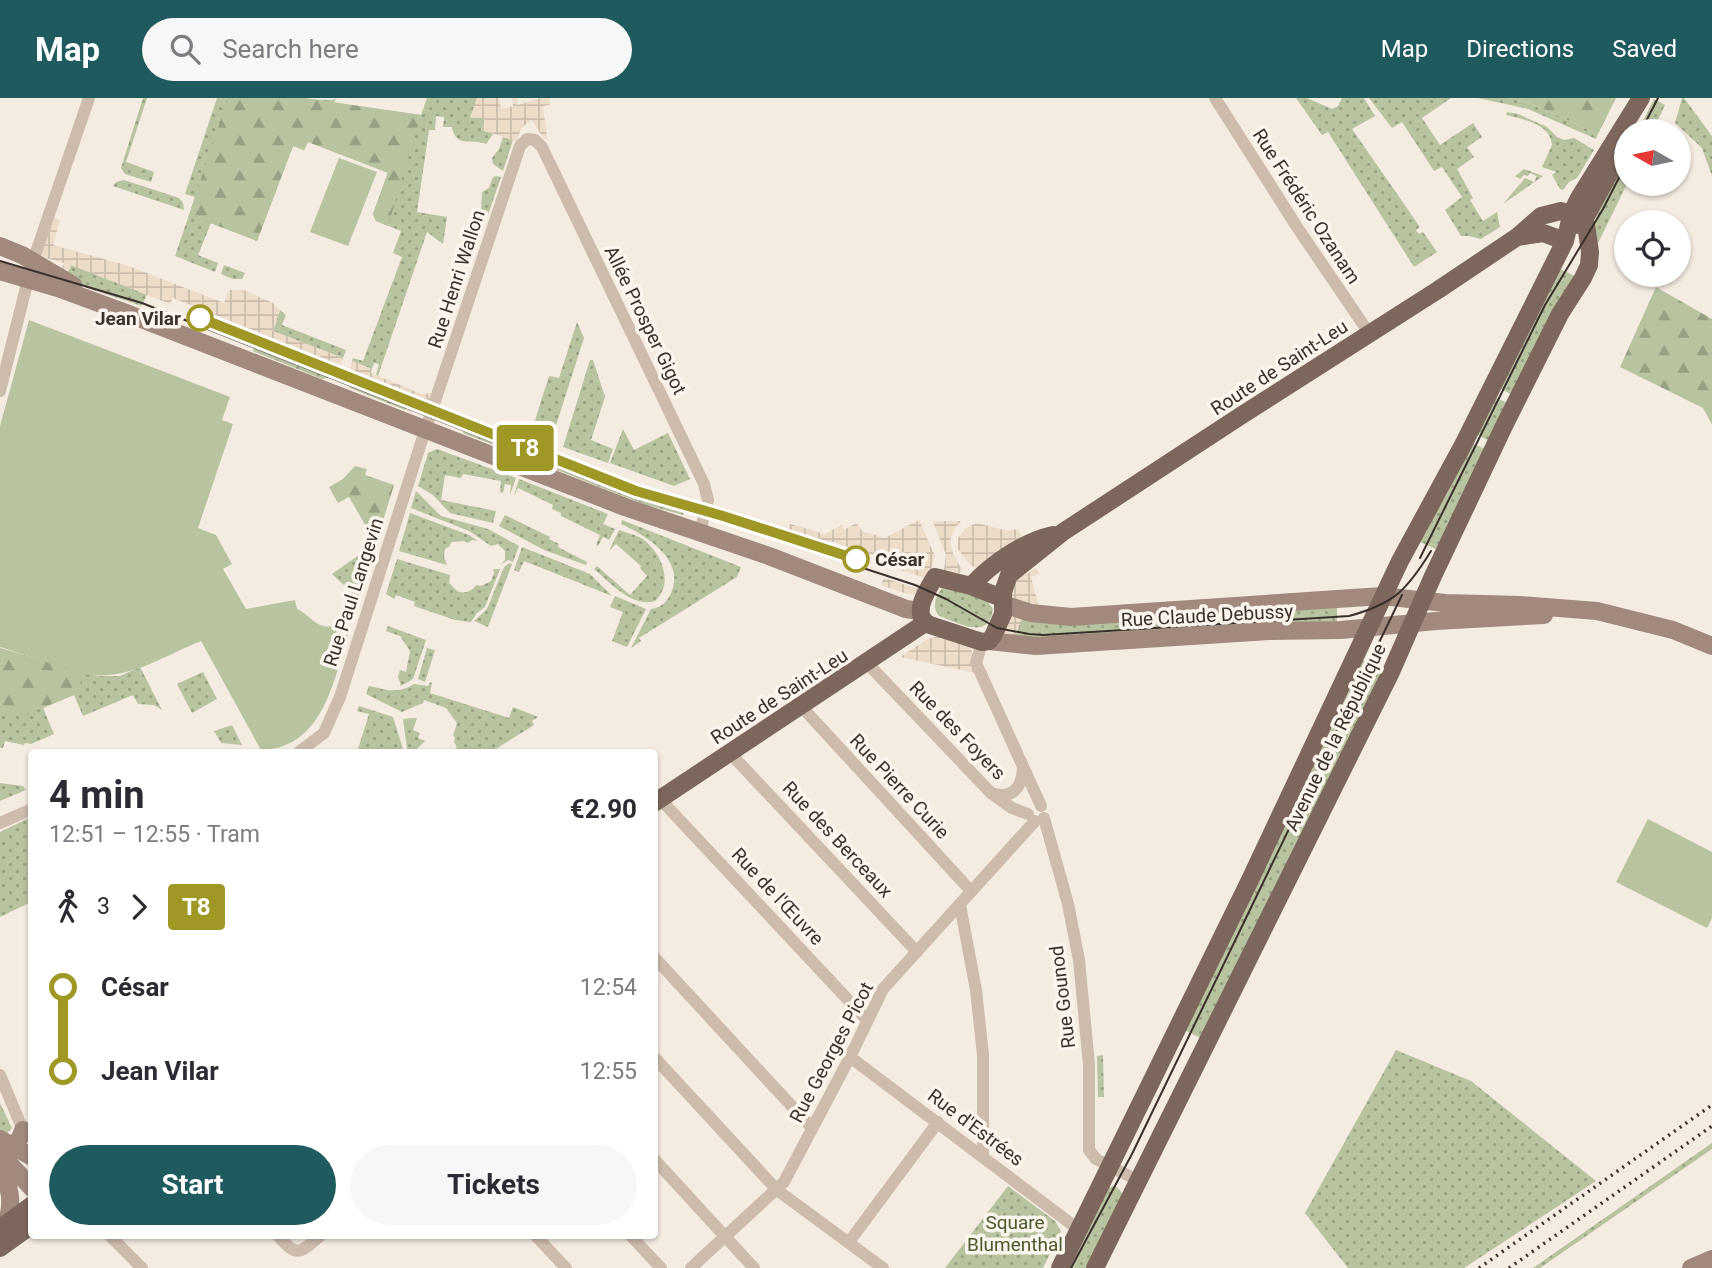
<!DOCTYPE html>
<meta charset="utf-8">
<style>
body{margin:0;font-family:Roboto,sans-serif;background:#f7f7f7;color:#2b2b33;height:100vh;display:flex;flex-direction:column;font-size:26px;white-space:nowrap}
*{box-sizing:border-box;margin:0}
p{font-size:23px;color:#7c7c81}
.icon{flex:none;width:38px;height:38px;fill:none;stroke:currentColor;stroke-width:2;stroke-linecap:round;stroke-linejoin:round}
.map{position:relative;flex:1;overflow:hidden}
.details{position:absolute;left:28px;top:651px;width:630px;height:490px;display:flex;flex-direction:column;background:#fff;border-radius:7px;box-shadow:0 2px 5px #0004}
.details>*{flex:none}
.badge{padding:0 14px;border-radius:5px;font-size:24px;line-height:46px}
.needle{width:46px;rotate:279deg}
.buttons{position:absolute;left:1614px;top:21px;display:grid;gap:14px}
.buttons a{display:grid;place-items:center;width:77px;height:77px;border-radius:50%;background:#fff;box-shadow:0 2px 5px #0004;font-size:35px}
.map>.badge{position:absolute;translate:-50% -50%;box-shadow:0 0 0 4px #fff}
.legs{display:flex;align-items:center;gap:10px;height:77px;padding:0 21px;font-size:23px}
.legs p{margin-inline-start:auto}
.overview{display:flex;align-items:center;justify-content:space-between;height:119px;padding:0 21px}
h1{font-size:38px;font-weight:700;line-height:52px}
.cta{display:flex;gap:14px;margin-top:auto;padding:14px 21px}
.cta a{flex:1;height:80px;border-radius:42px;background:#1f5a5e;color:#fff;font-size:28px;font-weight:700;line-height:80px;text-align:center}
.cta a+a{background:#f7f7f7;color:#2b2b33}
ul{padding:0 21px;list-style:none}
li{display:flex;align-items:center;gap:24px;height:84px;font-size:26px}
li i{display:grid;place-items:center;width:10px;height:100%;margin:0 9px;background:currentColor}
li i::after{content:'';width:18px;height:18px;margin:-9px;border:5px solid;border-radius:50%;background:#fff}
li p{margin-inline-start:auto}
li:first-child i{background:linear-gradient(#0000 50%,currentColor 0)}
li:last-child i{background:linear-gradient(currentColor 50%,#0000 0)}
header{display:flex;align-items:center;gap:42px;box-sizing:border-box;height:98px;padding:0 35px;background:#1f5a5e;color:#fff}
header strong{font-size:33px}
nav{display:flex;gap:38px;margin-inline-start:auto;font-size:24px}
.search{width:490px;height:63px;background:#f7f7f7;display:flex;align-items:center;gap:18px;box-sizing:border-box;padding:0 24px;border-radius:38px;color:#7c7c81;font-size:26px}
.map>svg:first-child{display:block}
.green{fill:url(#green-dots)}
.forest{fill:url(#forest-firs)}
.pitch{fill:#b8c4a0}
.plaza{fill:url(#plaza-grid)}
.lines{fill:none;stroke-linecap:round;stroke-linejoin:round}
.street{stroke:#cdbbac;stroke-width:12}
.secondary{stroke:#a18a7d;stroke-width:18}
.primary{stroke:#7d675c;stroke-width:18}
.tram{stroke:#3b302b;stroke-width:2}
.rail{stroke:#3b302b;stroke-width:3.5;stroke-dasharray:2 5;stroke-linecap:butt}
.line-1-casing{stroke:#fff;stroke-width:16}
.line-1{stroke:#9f9825;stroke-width:10}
.stop-1-dot{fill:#fff;stroke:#9f9825;stroke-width:3.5}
.labels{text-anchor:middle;stroke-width:7;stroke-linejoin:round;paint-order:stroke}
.street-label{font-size:19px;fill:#3b302b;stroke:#fbf5ee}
.stop-label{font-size:19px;font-weight:bold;fill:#3b302b;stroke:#fbf5ee;text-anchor:end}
.park-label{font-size:19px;fill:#4a5a2e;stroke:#fbf5ee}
</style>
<header>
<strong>Map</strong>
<div class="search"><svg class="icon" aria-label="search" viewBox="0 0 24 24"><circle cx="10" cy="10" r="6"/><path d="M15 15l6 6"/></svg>Search here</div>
<nav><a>Map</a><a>Directions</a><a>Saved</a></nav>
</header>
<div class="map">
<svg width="1712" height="1170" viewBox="0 0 1712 1170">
<defs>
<pattern id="green-dots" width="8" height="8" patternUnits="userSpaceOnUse" patternTransform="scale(1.75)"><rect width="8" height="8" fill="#b8c4a0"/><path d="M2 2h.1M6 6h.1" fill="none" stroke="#97a083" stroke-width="1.8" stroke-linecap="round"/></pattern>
<pattern id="forest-firs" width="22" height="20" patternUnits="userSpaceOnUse" patternTransform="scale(1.75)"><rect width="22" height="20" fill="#b8c4a0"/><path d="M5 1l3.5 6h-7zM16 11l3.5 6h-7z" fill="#97a083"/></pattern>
<pattern id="plaza-grid" width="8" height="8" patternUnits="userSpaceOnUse" patternTransform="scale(1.75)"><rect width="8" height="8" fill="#ecdcc8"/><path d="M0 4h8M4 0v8" fill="none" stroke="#cbbdac"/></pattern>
</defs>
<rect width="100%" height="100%" fill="#f4ebe1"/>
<!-- green -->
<path class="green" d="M143 0H147L126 64 154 74 151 84 125 76 121 70Z
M217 0 333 2 336 0 334 5 421 17 427 0H477L471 19 485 20 482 32 493 36 486 46C472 40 456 51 452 29H443L444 19 436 18 435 32H429L417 114 447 119 443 146 427 134 378 278 376 277 379 266 374 265 372 271 352 263 353 260 363 263 402 159 393 155 401 133 376 123 373 116 388 74 308 44 304 52 293 48 257 143 211 125 198 157 218 165 215 174 175 158 195 99 185 96Z
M1296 0H1307L1332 11 1338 8 1342 0H1364L1375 18 1352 31 1420 129 1416 132 1419 136 1423 134 1437 154 1414 169 1328 34 1322 37Z
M1369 0H1451L1422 20 1440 47 1473 25 1482 39 1467 49 1474 59 1457 71 1473 100 1470 102 1483 123 1497 114 1500 129 1481 141 1469 138H1461L1445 112 1462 99 1442 69 1434 73 1402 24 1392 30Z
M1478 0H1508L1530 5 1598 36 1596 41 1528 11Z
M1682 0H1684L1712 38V78L1702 50 1675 25Z
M1654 1 1665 7 1653 33H1638Z
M1507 14 1518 16 1547 29 1557 39 1564 42 1574 40 1594 52 1577 80 1569 84 1563 92 1560 91 1552 77 1556 74 1542 69 1552 47C1550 25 1524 22 1506 17Z
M503 39 513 42 503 73 493 66 492 60 499 51Z
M1626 57 1627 86 1597 147C1587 117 1611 83 1626 57Z
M1524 71 1543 78 1503 106 1525 80 1534 84 1537 78 1530 75 1528 78 1524 77 1520 81 1515 78Z
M496 78 501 79 488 117 481 114 482 94 489 90 493 79Z
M124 82 179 100 183 105 184 112 113 88 116 84Z
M71 167 147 196 142 208 87 190 66 179Z
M224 167 245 175 242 181H233L221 176Z
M1558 170 1577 179 1514 298 1499 290Z
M280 212 286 217 282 227 346 252 343 260 273 233Z
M577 224 584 240 551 343 531 335 549 278 559 280Z
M258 241 338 272 332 279 322 281 253 253Z
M590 262H593L605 299 591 342 613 351 608 365 563 349Z
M349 277 410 301 405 312 350 290 348 281Z
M1495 299 1509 306 1491 344 1476 336Z
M467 323 640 391 687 405 683 417 643 406 463 335Z
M623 331 634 352 668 335 690 381 674 388 610 365Z
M1472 345 1487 352 1438 452 1418 443 1447 396Z
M437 351 516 380 510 397 511 387 505 386 503 395 500 394 501 383 463 376 461 380 445 377 441 402 496 413 493 425 450 415 433 397 418 388 428 355Z
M519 381 608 416 603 426 615 431 609 442 603 439 598 448 596 447 600 437 561 418V415L552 411 553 407 518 390 514 398Z
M416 393 441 418 488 431 519 448 513 464 508 462 500 467 505 462V453L498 446 491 448 469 433 411 410Z
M410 415 469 437 478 443 472 442 468 445 463 443 451 444 450 448 445 451 444 459 447 467 399 453Z
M505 417 550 439 549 441 559 446 558 449 587 464 586 467 544 452 499 428Z
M622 422 741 469 737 479 639 540 641 543 631 550 651 511C661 510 667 504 671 495 686 461 645 437 621 426Z
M619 432C627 435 634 436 641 440 661 453 675 485 655 503 632 510 611 485 594 471L597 468 630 497 647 478 640 470 641 468 616 446 609 453Z
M371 437 378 439 359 498 351 503 346 489 332 476 369 450Z
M522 449 590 476 612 498 524 463 519 474 514 472Z
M397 461 450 477 449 485C452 487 453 490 456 492 462 497 472 494 476 487L481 488 491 483 494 475 493 471H500L485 509 477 515 471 524 455 522 414 508 415 504 396 497 394 501 386 496Z
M510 465 512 466 488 529 474 523 487 511 504 469Z
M944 488 987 502 993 511C989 543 959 525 939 518 931 509 936 496 944 488Z
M615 498 646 511 627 549 612 543 623 514 610 509Z
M1337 506V527L1014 542 1022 519Z
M388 528 426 542 413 581 401 588 398 579 400 572 406 574 410 553 400 538 386 533Z
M0 550 97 578H120L140 569 162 612 154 607 138 606 133 597 83 618 74 597 43 610 54 636 31 646 25 645 24 647 5 643 3 650H0Z
M427 550 435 552 425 584 418 581Z
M1363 562 1386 573 1204 942 1183 931 1336 622Z
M203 574 217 601 192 615 177 586Z
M430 584 432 585 430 595 509 620 513 609 538 619 532 623 534 627 491 654H475L472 651 467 654H453L457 649 454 644 455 639 453 638 457 625 446 610 424 602 423 605 402 614 366 596 369 588C387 592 398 596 414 586L428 588Z
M359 608 393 619 404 654H357L369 616 357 613Z
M417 620 413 632 420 635 418 640 425 643 414 654H411L407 651 403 621Z
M232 627 242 647 221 645 214 633Z
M0 685 23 688 26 692 0 703Z
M31 719V804L0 819V734Z
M1396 952 1471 983 1596 1083 1464 1170H1348L1305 1115Z
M1103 957 1104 999H1098L1097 958Z
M0 1005 12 1030 4 1038 0 1036Z
M1712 1045V1051L1540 1170H1533Z
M1008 1088 1055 1123 1061 1133 1043 1170H945Z
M1114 1088 1119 1091 1123 1097 1088 1170H1066L1108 1090Z"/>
<!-- forest -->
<path class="forest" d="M228 0H305L421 17 388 128 376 123 373 116 388 75 308 44 304 52 293 48 257 143 189 117Z
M1508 0H1616L1598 36 1530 5Z
M1656 189 1712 221V327L1703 310 1620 269Z
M355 368 367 371 365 377 394 387 378 439 371 437 349 399 338 405 329 389 343 381Z
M0 550 83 576 78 595 23 618H0Z"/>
<!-- pitch -->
<path class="pitch" d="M339 60 377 74 348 148 310 134Z
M29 222 230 299 222 322 233 326 198 430 216 437 232 466 223 471 246 511 295 502 297 511C313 518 322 541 344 520L350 531C334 579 325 650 261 652L201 543C161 559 127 584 83 576L0 549V328Z
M1648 721 1712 754V820L1707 830 1616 784Z"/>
<!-- plaza -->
<path class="plaza" d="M477 0H499L501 11 513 8 512 0H517L518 7 540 0H550V7L543 8 547 40 544 41 532 22 521 30 517 43 481 32 485 20H470Z
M53 119 60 122 53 147 126 167 224 205 229 192H244L273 205 280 212 273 233 343 260 338 272 231 230 233 224 173 200 170 206 71 167 69 172 62 171 64 165 42 159V154Z
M352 263 372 271 371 275 422 296 434 295 429 309 416 304 411 315 405 312 409 300 349 277Z
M919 422 935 458 928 481 888 468 889 462 830 443 828 448 787 435 790 426 825 436 842 427 844 432 856 425 862 433 885 440Z
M936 423H961L954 431 950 443 953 455 962 472 961 475 944 472 946 457 933 424Z
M977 425 1008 433 1018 431 1024 441 978 469 971 468 958 451V440L966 430Z
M1036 470 1039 475 1031 479 1039 509 1025 508 1011 499 1010 491 1022 474 1025 477Z
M884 480 922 492 916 496H907L881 487Z
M1010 516 1022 519 1014 542 1003 540 1002 531Z
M935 539H943L971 549 976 575 900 559 926 542Z"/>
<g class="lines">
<!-- street -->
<path class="street" d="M1215 0 1297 129 1369 235
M0 293 32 166 89 0
M982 544 976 565 1041 708
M867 565 991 695 1012 710 1028 716
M801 608 971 793
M299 654 324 635 340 599 420 348 520 48 527 41 535 42 542 49 704 386 708 402 700 434
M730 655 917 854
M991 695C1012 702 1022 690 1023 670
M660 701 867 922
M1044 720 1068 806 1079 862 1089 967V1052L1096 1061 1139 1083
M0 725 32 711
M960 807 976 892 983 957V1058
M654 859 812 1030
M654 959 777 1092 883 1170
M850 959 1078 1131
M0 977 25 1037
M654 1061 754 1170
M110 1138 142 1170
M278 1138C297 1159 299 1156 320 1138
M536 1138 566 1170
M631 1138 661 1170
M849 1144 938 1024
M691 1170 784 1084 850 959 883 891 1035 723"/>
<!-- secondary -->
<path class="secondary" d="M0 148 22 157 73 187
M0 173 58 190 126 215 625 409 769 458 906 511 919 513
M1003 506 1031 515 1071 519 1382 498 1445 505 1520 507 1597 513 1673 532 1712 548
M989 543 1036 548 1269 533 1341 532 1436 523 1544 517
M0 1041 32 1059
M3 1048C15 1048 20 1043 23 1032
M0 1056 32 1090
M0 1069C10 1089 14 1104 6 1126
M1691 1170 1712 1161"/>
<!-- primary -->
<path class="primary" d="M1579 127 1585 120 1614 67
M1517 139 1543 135 1565 143
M971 488C992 465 1023 444 1053 437
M1002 500 971 488 935 479C927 492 910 518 930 527L982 544 989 543 993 538 1003 516V494L1009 477 1063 434 1242 317 1438 192 1517 139 1541 118 1561 113 1581 119
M654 705 925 525
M0 1130 32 1107
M0 1150 32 1127
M1060 1170 1250 782 1400 463 1463 347 1565 143 1572 114 1579 100 1641 0
M1095 1170 1391 574 1433 478 1504 328 1560 216 1583 180 1589 167 1590 154 1585 120"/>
<!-- tram -->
<path class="tram" d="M1641 33 1658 0
M0 163 142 205 635 400 722 424 915 487 946 501 997 530 1029 536 1043 537 1349 518C1394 506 1407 492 1431 453
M1420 460 1545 207 1603 111 1626 66
M1071 1170 1132 1056 1402 497"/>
<!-- rail -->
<path class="rail" d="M1479 1170 1712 1007
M1509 1170 1712 1028"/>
</g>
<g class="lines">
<!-- line-1 casing -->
<g class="line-1-casing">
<path id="line-1" d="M200 220 636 393 723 418 856 461"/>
</g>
<!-- line-1 -->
<use href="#line-1" class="line-1"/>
</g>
<!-- markers -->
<g class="stop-1-dot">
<circle cx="200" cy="220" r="12"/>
<circle cx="856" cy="461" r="12"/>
</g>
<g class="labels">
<!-- street labels -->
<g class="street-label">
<text transform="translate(1307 108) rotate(57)" y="7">Rue Frédéric Ozanam</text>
<text transform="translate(456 181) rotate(-72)" y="7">Rue Henri Wallon</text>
<text transform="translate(646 222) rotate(64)" y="7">Allée Prosper Gigot</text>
<text transform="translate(1279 269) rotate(-33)" y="7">Route de Saint-Leu</text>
<text transform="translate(353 494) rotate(-72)" y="7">Rue Paul Langevin</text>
<text transform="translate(1207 517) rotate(-3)" y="7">Rue Claude Debussy</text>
<text transform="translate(779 598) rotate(-33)" y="7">Route de Saint-Leu</text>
<text transform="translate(958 632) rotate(46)" y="7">Rue des Foyers</text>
<text transform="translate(1335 639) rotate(-64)" y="7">Avenue de la République</text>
<text transform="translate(900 688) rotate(47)" y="7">Rue Pierre Curie</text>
<text transform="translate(838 741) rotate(47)" y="7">Rue des Berceaux</text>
<text transform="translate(778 798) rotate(47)" y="7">Rue de l'Œuvre</text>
<text transform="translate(1062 899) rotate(-97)" y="7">Rue Gounod</text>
<text transform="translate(831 954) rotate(-62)" y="7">Rue Georges Picot</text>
<text transform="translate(976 1029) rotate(37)" y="7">Rue d'Estrées</text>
</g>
<!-- stop labels -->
<g class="stop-label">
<text x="181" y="227">Jean Vilar</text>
<text x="875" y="468" text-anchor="start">César</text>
</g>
<!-- park labels -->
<g class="park-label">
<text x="1015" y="1131">Square<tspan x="1015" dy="22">Blumenthal</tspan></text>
</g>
</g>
</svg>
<div class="buttons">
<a><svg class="needle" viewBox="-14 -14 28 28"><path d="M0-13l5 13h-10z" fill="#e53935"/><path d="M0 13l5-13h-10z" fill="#7c7c81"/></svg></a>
<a><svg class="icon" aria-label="locate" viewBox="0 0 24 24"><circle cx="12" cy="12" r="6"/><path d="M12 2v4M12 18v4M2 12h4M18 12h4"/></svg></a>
</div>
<b class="badge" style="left:525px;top:350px;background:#9f9825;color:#fff">T8</b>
<section class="details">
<div class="overview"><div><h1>4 min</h1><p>12:51 – 12:55 · Tram</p></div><b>€2.90</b></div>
<div class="legs"><svg class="icon" aria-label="walk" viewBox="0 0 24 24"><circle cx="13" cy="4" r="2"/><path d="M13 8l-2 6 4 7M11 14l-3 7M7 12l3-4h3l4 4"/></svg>3<svg class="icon" aria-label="forward" viewBox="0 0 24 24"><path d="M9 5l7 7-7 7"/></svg><b class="badge" style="background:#9f9825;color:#fff">T8</b></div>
<ul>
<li><i style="color:#9f9825"></i><b>César</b><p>12:54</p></li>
<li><i style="color:#9f9825"></i><b>Jean Vilar</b><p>12:55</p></li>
</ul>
<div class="cta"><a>Start</a><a>Tickets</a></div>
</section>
</div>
